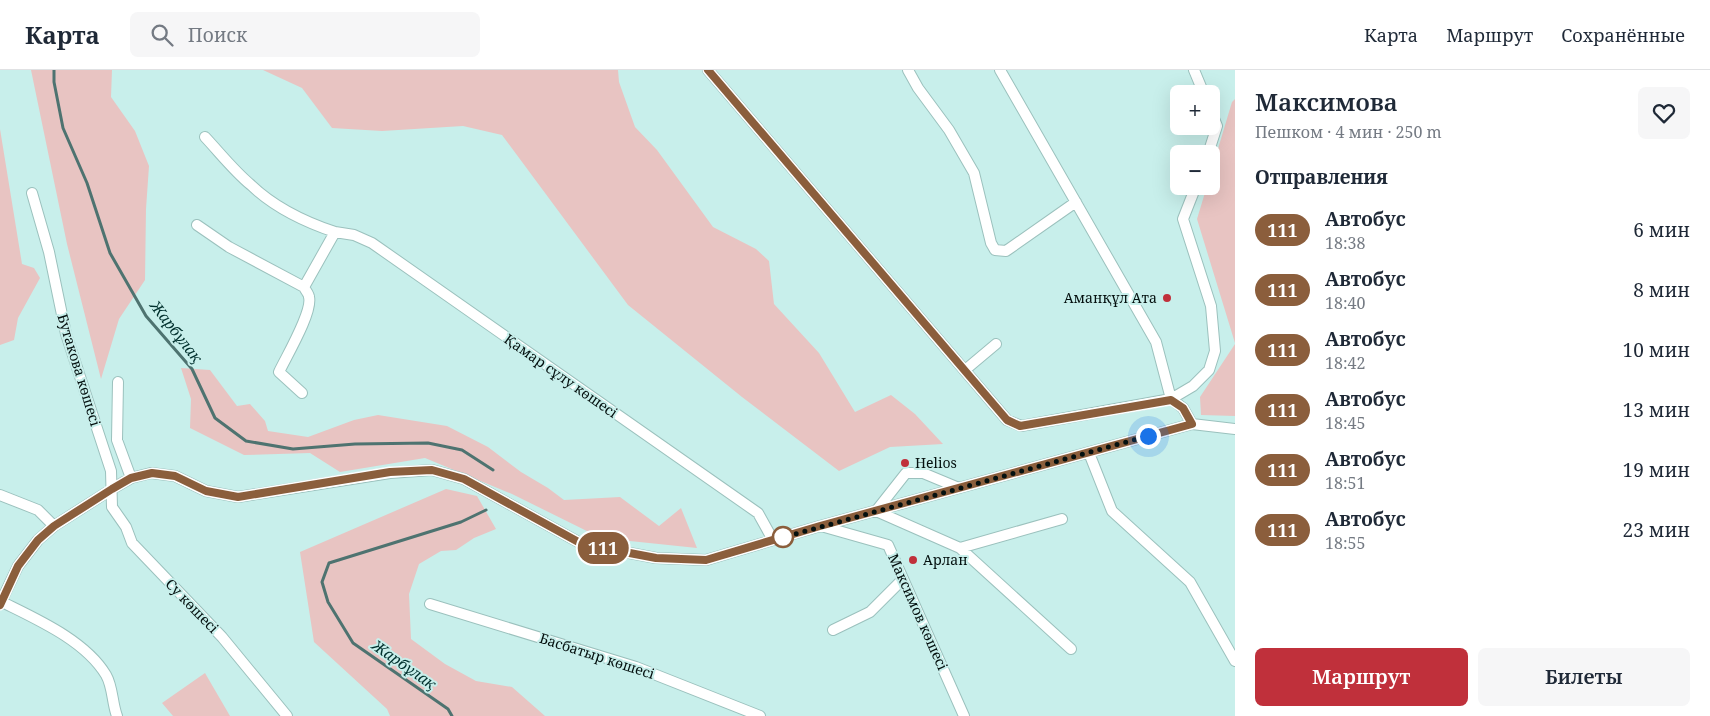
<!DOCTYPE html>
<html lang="ru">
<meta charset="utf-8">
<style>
body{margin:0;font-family:"Noto Serif",serif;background:#f6f6f7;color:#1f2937;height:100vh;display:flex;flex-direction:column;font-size:19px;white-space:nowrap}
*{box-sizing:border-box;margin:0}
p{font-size:16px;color:#747a83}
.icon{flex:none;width:28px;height:28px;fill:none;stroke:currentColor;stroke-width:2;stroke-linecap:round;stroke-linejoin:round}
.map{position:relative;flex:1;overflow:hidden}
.sheet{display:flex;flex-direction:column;background:#fff;width:475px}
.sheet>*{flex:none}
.badge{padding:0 10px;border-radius:16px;font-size:18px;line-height:32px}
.controls{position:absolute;left:1170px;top:15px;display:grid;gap:10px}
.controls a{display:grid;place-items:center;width:50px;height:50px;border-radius:8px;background:#fff;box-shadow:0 5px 20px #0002;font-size:25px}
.you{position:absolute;width:25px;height:25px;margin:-12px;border:4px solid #fff;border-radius:50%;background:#1a73e8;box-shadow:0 0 0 8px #1a73e833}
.map>.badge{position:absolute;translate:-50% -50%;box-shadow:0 0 0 2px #fff}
h2{padding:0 20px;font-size:19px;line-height:45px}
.round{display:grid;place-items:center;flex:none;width:52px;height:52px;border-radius:8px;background:#f6f6f7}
.summary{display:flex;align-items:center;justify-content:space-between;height:85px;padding:0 20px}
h1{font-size:24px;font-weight:600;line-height:38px}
.cta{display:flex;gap:10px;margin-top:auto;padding:10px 20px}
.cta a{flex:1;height:58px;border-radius:8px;background:#c0303b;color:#fff;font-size:20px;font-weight:600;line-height:58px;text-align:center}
.cta a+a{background:#f6f6f7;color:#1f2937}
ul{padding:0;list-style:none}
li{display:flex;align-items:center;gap:15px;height:60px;padding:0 20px}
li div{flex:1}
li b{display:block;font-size:19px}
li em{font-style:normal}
li .badge{min-width:55px;font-weight:700;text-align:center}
header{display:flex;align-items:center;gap:30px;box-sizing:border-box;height:70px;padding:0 25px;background:#fff;border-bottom:1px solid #e0e1e3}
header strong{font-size:24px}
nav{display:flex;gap:28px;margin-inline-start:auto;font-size:18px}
.search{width:350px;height:45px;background:#f6f6f7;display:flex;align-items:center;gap:12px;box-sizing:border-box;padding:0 18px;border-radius:8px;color:#747a83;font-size:19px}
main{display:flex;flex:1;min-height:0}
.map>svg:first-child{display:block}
.green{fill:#e8c4c2}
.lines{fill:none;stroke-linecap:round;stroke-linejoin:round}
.stream{stroke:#4e7370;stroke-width:3}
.minor-casing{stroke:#9bc1bd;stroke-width:12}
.minor{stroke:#fff;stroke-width:10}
.line-casing{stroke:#fff;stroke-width:11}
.line{stroke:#8b5e3c;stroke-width:8}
.walk{stroke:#04100f;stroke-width:5;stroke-dasharray:0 9}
.poi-dot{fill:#c0303b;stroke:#c8efeb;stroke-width:2}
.stop-dot{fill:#fff;stroke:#8b5e3c;stroke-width:2.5}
.labels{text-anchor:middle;stroke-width:4;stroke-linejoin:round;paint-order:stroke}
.poi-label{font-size:14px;fill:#04100f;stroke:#c8efeb;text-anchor:start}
.street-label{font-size:14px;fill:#04100f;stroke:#c8efeb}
.water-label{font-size:15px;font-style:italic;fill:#00302d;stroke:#c8efeb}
</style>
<header>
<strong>Карта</strong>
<div class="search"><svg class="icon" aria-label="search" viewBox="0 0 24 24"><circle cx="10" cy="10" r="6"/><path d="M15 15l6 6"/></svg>Поиск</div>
<nav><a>Карта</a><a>Маршрут</a><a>Сохранённые</a></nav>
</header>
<main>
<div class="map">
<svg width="1235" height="646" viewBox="0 0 1235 646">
<rect width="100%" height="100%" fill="#c8efeb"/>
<!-- green -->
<path class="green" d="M31 0H112L111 27 135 61 149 96 146 139 145 210 119 249 101 309 67 174Z
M263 0H618L619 12 635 57 657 80 713 157 756 179 769 191 774 234 819 283 855 342 891 325 915 344 943 374 890 377 839 401 742 327 628 235 502 65 463 56 382 61 332 58 302 18Z
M1235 29V273L1197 149 1207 116H1211V102L1232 32Z
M0 59 22 194 34 198 40 208 18 248 14 270 0 275Z
M1235 274V346L1201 345 1200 327Z
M181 298 210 300 237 336 250 334 265 351 268 361 308 367 354 350 378 345 447 356 488 377 521 402 548 418 564 430 620 427 659 456 681 438 697 478 601 468 512 424 425 388 340 402 310 383 244 385 190 358 191 329Z
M446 419 477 426 496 459 474 468 456 480 441 481 419 494 409 524 411 569 445 594 476 611 512 617 545 646H390L387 639 314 572 300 482Z
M205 603 230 646H173L162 633Z"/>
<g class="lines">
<!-- stream -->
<path class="stream" d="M54 0V12L63 58 87 113 110 183 146 246 192 299 215 348 246 371 293 379 355 374 428 373 462 380 493 400
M452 646 448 639 353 573 328 532 322 512 329 493 461 452 486 440"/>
<!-- minor casing -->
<g class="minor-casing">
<path id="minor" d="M708 0 1007 350 1021 356 1171 329 1183 338 1192 354
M908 0 918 18 949 60 974 103 991 173 995 180 1006 181 1076 132
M1000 0 1156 272 1171 329 1193 316 1209 300 1215 281 1211 236 1183 149 1196 116
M1194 0 1204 24
M205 67C220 83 234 101 251 115 274 137 305 152 335 162
M1208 84 1217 56 1211 41
M32 123 49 182 66 264 111 401 112 437 126 457 132 473 222 567 287 646
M197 155 229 177 304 217C305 220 309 224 309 227 313 242 286 287 279 302L302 323
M304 217 335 162 354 165 372 173 758 443 773 470
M965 300 996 274
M118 312 117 370 131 408
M1089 383 1112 441 1190 512 1235 591
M959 418 923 403H906L876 441 960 478 1071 579
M0 425 38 440 54 456
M821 456 888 475 964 646
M960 478 1062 449
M0 531C36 549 85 570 106 605 113 617 112 633 117 646
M0 534 18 496 38 470 54 456 112 419 131 408 151 403 175 406 206 421 238 427 390 403 432 400 464 409 582 474 656 488 706 490 820 456 1192 354 1235 359
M430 534 636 597 760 646
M833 560 870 542 903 509"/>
</g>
<!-- minor -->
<use href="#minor" class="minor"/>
</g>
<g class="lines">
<!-- line casing -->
<g class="line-casing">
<path id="line" d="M0 535 18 496 38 470 54 456 112 419 131 408 152 403 175 406 206 421 238 427 390 402 432 400 464 409 582 474 656 488 706 490 820 456 1192 354 1183 338 1171 330 1020 356 1007 350 708 0"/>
</g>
<!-- line -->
<use href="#line" class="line"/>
<!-- walk -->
<path class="walk" d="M783 467 781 468 1148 366"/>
</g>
<!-- markers -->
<g class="poi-dot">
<circle cx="1167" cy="228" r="5"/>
<circle cx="905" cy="393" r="5"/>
<circle cx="913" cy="490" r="5"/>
</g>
<circle class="stop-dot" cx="783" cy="467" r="10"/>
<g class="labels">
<!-- poi labels -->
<g class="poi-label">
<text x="1157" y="233" text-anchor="end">Аманқұл Ата</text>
<text x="915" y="398">Helios</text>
<text x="923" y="495">Арлан</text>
</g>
<!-- street labels -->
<g class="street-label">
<text transform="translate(79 300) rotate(73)" y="5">Бутакова көшесі</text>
<text transform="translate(561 306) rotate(35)" y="5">Қамар сұлу көшесі</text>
<text transform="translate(192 536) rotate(46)" y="5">Су көшесі</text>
<text transform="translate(918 542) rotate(66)" y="5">Максимов көшесі</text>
<text transform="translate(597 586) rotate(18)" y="5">Басбатыр көшесі</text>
</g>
<!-- water labels -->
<g class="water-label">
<text transform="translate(176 262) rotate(52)" y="5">Жарбұлақ</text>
<text transform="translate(404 595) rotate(35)" y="5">Жарбұлақ</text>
</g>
</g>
</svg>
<div class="controls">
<a>+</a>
<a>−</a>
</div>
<div class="you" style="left:1148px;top:366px"></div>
<b class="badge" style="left:603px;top:478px;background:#8b5e3c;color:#fff">111</b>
</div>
<section class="sheet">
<div class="summary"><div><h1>Максимова</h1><p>Пешком · 4 мин · 250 m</p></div><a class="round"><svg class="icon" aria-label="heart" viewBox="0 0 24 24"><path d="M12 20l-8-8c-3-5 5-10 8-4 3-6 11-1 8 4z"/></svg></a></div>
<h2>Отправления</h2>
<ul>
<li><span class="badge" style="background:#8b5e3c;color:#fff">111</span><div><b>Автобус</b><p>18:38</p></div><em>6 мин</em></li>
<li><span class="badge" style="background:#8b5e3c;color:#fff">111</span><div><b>Автобус</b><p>18:40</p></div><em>8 мин</em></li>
<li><span class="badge" style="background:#8b5e3c;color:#fff">111</span><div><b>Автобус</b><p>18:42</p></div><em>10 мин</em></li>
<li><span class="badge" style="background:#8b5e3c;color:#fff">111</span><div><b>Автобус</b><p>18:45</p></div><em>13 мин</em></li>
<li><span class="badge" style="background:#8b5e3c;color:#fff">111</span><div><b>Автобус</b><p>18:51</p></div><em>19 мин</em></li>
<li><span class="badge" style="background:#8b5e3c;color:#fff">111</span><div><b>Автобус</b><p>18:55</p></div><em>23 мин</em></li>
</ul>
<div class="cta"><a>Маршрут</a><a>Билеты</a></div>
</section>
</main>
